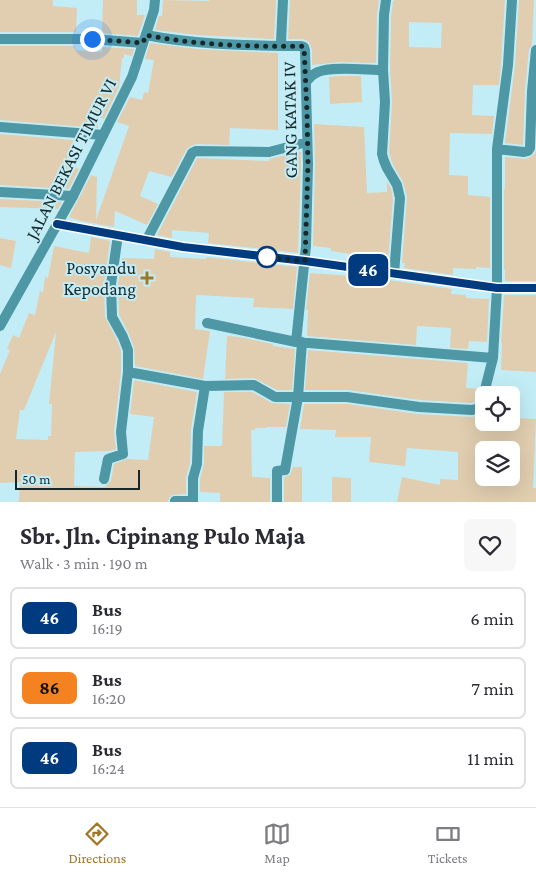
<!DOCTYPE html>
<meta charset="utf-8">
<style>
body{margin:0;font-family:"Crimson Pro",serif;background:#f7f7f7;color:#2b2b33;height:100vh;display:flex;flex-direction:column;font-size:19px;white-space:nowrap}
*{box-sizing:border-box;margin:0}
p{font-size:16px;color:#7c7c81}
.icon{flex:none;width:28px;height:28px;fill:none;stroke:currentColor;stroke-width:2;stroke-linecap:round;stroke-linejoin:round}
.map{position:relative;height:502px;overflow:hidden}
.details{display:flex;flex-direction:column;background:#fff;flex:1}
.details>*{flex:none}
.badge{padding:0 10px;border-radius:8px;font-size:18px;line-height:32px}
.fabs{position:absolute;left:475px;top:386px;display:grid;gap:10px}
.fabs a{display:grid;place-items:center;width:45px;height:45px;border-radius:8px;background:#fff;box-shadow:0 5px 20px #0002;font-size:25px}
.scale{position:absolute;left:15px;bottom:12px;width:125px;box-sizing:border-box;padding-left:5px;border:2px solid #17282b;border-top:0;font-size:14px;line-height:18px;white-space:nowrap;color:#17282b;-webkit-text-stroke:4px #c3edf6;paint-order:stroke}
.you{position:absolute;width:25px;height:25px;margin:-12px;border:4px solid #fff;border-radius:50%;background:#1a73e8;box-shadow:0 0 0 8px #1a73e833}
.map>.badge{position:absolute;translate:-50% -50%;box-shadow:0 0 0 2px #fff}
.round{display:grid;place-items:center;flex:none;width:52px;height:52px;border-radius:8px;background:#f7f7f7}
.summary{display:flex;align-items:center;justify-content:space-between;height:85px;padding:0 20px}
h1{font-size:24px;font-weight:700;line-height:38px}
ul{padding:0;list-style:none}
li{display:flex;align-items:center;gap:15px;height:62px;margin:0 10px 8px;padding:0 10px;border:2px solid #e1e1e2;border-radius:8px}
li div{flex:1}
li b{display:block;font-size:19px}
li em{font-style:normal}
li .badge{min-width:55px;font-weight:700;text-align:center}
.dock{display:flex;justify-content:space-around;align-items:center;height:70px;border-top:1px solid #e1e1e2;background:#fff;font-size:14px;color:#7c7c81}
.dock a{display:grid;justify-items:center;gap:2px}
.dock .active{color:#a27627}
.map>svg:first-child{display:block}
.building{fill:#e1ceb0;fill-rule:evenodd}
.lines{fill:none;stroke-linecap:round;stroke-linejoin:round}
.minor{stroke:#4e97a5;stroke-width:10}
.tertiary{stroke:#4e97a5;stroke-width:10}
.line-casing{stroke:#fff;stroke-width:11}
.line{stroke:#003b80;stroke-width:8}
.walk{stroke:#17282b;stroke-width:5;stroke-dasharray:0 9}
.stop-dot{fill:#fff;stroke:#003b80;stroke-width:2.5}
.poi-dot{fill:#a27627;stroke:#c3edf6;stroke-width:2}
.labels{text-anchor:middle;stroke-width:4;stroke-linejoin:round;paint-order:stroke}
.street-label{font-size:18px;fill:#17282b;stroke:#c3edf6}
.poi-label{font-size:18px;fill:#17282b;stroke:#c3edf6;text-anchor:end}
</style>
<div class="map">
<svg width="536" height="502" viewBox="0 0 536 502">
<rect width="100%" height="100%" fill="#c3edf6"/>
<!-- building -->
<path class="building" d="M0 0H53V6L77 8 76 32H0Z
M103 0H137V15H145L138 36 102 33Z
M163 0 209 1V0H276L274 39 198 35 155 30 159 16H162Z
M290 0H379L377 15 376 63 340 62 312 65V50L309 42 303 39H288Z
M394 0H505L501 64 499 85H473L472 115 494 116 492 134 450 133 449 175 468 176V195L490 197V268L476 267V269L453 268V275L404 268 405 263H402L407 197 403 182 393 165 389 153 392 102 390 70 391 16 393 1 394 2ZM409 22 442 23 441 48 409 47Z
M519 0H534L532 45 529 49 525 90 523 145 505 143 515 65Z
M150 43 197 49 278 53V130L230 128 229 145 196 144 189 147 186 150 172 177 149 171 140 196 158 204 147 225 115 211 114 227 81 221 69 217 91 175 97 177 96 220 129 126 117 122 130 97 142 100 144 92 148 93 154 60 145 59Z
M0 46H75V50L102 52V47L134 49 132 56 124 54V58H122L119 87 104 119 98 117V128L0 120Z
M341 76H361L362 102 330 104 329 77Z
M314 124 364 127 367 193 387 192V182L391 188 393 199 388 260 331 251V248L313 246 315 164Z
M0 134 73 140 72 166 79 169 69 189 0 185Z
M536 151V281H505V269H504V189H505V157L526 159 533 155Z
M297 152H301V164L298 253 208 243 209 233 172 230V238L157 235 197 158 269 161V159Z
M0 199 62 202 58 209 0 207Z
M91 237 110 241 104 283 105 317 117 340 121 351V372L114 431 116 449 110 451 75 452 74 486 106 487V485L111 481 114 464 127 459 148 460 154 417 130 414 134 380 197 392 191 430 190 463 186 478V494L172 495 169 498 168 502H19L20 482 0 483V374L10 350 7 349 13 335 19 338 29 313 35 315 40 291 43 292 45 277 48 278 54 246 89 253ZM56 332 49 404H52L51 436H48V440L16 439 20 410H24Z
M0 238 16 241 11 268 0 265Z
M155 249 170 252V257L206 259V257L297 267 293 309 253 307 254 298 196 295 195 329 210 331 203 379 135 366 134 348 129 334 119 315 118 284 122 258 154 259Z
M310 273 366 277 452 289 451 294 466 295V298L489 299 487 342 469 341 468 349 450 348 451 328 417 326 416 345 307 336 308 310H306Z
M504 295H536V372L501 370 502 343H501Z
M227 336 239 337 273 344V346L295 349 292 390H277L254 378 225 379Z
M308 350 468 363 466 388 478 389 475 399 474 402 471 403 420 400 348 390H305Z
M224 392H252L272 403 290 404 286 427H267V428H255V430H251L252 477 270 478V502H220V493L200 492V479L204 464V446H222Z
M304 404H347L418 414 472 417 484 413V422H511L512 418 536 419 533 488H536V502H397L402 477 440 485V479L458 480V452L407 448 405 466 369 462 371 437H335L336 430 300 429ZM484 450H511V478H484Z
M293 467H302V502H284V477L290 475Z
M332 477 351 478V502H332Z"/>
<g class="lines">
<!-- minor -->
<path class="minor" d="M283 0 281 42 284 46H301L304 47 305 50 308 164 306 246 296 342
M386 0 384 15 383 70 385 102 382 154 384 161 387 168 397 185 400 198 394 274
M146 35C191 44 238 45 284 46
M0 39H92L143 43
M306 82C309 78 313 74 318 72 332 66 367 70 383 70
M0 127 103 135
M497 149 508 65 512 0
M0 192 73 196
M57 224 183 247 305 261 497 288H536
M146 241 190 157 192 153 196 151 269 152 307 142
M207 323 296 342 493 358
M128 372 205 386 254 385 275 397H347L419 407 472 410C478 409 480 407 482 401L493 358 497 288V149L524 152 528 151 530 148 532 91 536 50
M104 479 108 459 123 454 121 432 128 372V350L123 337 112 317 111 284 118 235
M175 502V501H193V478L197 464 198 431 205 386
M277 502V471L285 470 298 397 302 342"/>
<!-- tertiary -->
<path class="tertiary" d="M0 326 73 196 132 77 154 10 155 0"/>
</g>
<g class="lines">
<!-- line casing -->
<g class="line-casing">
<path id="line" d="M57 224 183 247 305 261 497 288H536"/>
</g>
<!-- line -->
<use href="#line" class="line"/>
<!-- walk -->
<path class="walk" d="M92 39 143 43 146 35C197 45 249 47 301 46L304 47 307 112 308 164 305 261 267 257"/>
</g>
<!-- markers -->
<circle class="stop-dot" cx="267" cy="257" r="10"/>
<path class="poi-dot" d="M144.5 270.5h5v5h5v5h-5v5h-5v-5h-5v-5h5z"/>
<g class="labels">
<!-- street labels -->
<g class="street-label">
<text transform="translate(290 120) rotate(-91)" y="6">GANG KATAK IV</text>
<text transform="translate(71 159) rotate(-63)" y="6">JALAN BEKASI TIMUR VI</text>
</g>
<!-- poi labels -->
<g class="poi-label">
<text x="136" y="274">Posyandu<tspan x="136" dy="21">Kepodang</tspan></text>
</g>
</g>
</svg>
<div class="fabs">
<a><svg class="icon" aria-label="locate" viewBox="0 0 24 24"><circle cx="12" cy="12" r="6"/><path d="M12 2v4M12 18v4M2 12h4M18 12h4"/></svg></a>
<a><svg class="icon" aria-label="layers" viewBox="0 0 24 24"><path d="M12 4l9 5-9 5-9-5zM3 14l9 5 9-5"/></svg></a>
</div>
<div class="scale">50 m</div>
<div class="you" style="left:92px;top:39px"></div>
<b class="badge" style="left:368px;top:270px;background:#003b80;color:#fff">46</b>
</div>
<section class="details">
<div class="summary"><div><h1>Sbr. Jln. Cipinang Pulo Maja</h1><p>Walk · 3 min · 190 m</p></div><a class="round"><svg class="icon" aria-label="heart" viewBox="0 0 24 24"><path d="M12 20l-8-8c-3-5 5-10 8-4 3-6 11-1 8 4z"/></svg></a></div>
<ul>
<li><span class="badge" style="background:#003b80;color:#fff">46</span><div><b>Bus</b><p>16:19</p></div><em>6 min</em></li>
<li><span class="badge" style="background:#f58220;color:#111">86</span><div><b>Bus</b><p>16:20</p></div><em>7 min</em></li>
<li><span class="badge" style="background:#003b80;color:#fff">46</span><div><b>Bus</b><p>16:24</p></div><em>11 min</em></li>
</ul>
</section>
<nav class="dock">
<a class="active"><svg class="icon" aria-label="directions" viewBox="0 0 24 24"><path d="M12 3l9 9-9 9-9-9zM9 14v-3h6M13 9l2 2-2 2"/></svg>Directions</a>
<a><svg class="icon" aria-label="map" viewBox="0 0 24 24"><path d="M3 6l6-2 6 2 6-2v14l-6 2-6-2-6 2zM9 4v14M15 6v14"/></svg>Map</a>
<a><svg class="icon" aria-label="tickets" viewBox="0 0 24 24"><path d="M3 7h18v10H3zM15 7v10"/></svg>Tickets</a>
</nav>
